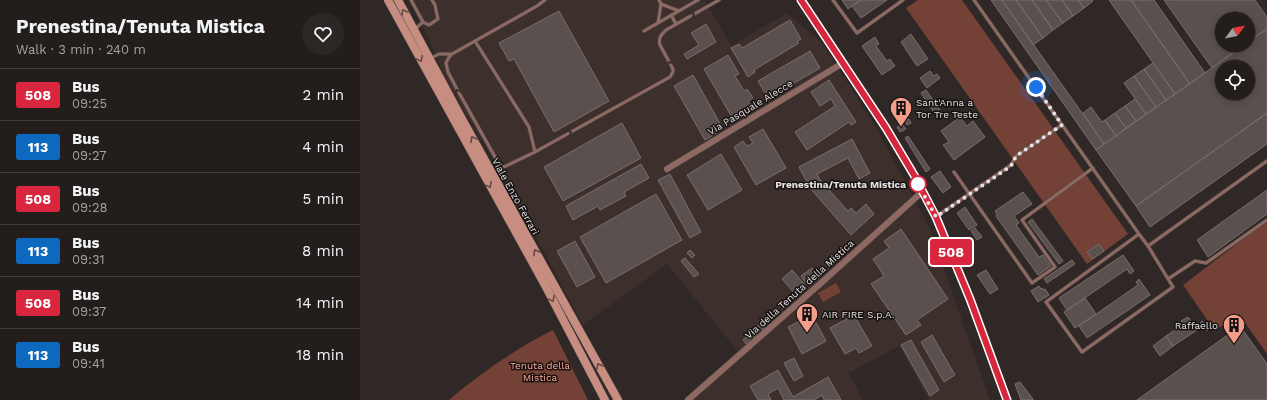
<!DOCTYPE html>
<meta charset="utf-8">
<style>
body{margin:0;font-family:"Work Sans",sans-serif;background:#2b2725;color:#f1f3f6;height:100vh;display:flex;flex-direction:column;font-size:15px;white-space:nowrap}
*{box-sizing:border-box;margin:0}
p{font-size:13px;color:#a3a2a3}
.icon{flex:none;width:22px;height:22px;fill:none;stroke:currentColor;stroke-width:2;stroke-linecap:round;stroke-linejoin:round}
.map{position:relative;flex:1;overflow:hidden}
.sheet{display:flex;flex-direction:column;background:#231e1c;width:360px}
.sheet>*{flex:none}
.badge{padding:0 8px;border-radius:3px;font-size:14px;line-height:26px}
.needle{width:26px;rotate:58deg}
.buttons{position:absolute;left:855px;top:12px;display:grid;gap:8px}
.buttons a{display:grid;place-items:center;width:40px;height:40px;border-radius:50%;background:#231e1c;box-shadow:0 2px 10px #0003,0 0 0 1px #403c3b;font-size:20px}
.you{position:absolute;width:20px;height:20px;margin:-10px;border:3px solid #fff;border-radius:50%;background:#1a73e8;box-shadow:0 0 0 6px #1a73e833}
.map>.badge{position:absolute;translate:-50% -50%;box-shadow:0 0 0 2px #fff}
.round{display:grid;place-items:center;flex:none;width:42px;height:42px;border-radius:21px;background:#2b2725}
.overview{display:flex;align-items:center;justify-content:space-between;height:68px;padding:0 16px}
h1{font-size:19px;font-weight:700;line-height:30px}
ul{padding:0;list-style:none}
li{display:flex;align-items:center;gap:12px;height:52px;padding:0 16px;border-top:1px solid #403c3b}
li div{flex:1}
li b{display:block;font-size:15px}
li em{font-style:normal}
li .badge{min-width:44px;font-weight:700;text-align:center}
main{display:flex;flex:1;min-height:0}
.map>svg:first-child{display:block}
.built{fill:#3d2f2c}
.green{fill:#744136}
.building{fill:#5a514f;stroke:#786f6d;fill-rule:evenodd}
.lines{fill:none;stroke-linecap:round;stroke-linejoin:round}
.lane-casing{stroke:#4c4644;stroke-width:4}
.street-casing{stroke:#4c4644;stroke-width:7}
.secondary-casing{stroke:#4c4644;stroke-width:9}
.lane{stroke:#8d6962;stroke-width:3}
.street{stroke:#8d6962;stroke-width:6}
.secondary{stroke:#c68d80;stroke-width:8}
.oneway{stroke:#654943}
.oneway2{stroke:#392c29}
.line-casing{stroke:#fff;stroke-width:9}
.line{stroke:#d7263d;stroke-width:6}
.walk{stroke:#e6e1e0;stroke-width:4;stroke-dasharray:0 7.2}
.stop-dot{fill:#fff;stroke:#d7263d;stroke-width:2}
.labels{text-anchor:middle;stroke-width:3;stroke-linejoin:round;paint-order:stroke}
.poi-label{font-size:10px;fill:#e6e1e0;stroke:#151211;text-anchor:start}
.street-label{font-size:10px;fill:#e6e1e0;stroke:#151211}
.stop-label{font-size:10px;font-weight:bold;fill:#e6e1e0;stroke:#151211;text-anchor:end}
.park-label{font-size:10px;fill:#fca491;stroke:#151211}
</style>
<main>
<section class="sheet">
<div class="overview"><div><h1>Prenestina/Tenuta Mistica</h1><p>Walk · 3 min · 240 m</p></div><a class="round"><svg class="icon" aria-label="heart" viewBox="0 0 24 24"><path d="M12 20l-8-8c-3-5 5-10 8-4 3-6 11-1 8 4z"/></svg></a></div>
<ul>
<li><span class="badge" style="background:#d7263d;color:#fff">508</span><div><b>Bus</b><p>09:25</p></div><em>2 min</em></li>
<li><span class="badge" style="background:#0c69bf;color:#fff">113</span><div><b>Bus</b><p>09:27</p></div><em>4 min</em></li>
<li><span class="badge" style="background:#d7263d;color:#fff">508</span><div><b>Bus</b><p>09:28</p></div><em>5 min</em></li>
<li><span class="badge" style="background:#0c69bf;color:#fff">113</span><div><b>Bus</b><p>09:31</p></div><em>8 min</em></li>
<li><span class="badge" style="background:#d7263d;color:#fff">508</span><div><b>Bus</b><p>09:37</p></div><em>14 min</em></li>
<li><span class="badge" style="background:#0c69bf;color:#fff">113</span><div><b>Bus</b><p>09:41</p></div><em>18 min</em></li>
</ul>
</section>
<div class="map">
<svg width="907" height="400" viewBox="0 0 907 400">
<rect width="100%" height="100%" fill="#2f2826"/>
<!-- built -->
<path class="built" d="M50 0H345L371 46 427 13 462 43 515 125 570 229 630 400H569L539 346 489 373 503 400H335L380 354 307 264 223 325 142 174 84 78 75 53Z"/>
<!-- green -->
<path class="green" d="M558 0H602L768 234 727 264 546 8Z
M907 221V354L879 314 855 331 823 285Z
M476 283 481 292 463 302 458 293Z
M193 330 228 400H89C121 373 155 349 193 330Z"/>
<!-- building -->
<path class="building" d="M482 0H501L488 9Z
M501 0H527L501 18 492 6Z
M631 0H642L744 144 736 150Z
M642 0H656L683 38 673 45Z
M656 0H672L693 30 683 38Z
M672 0H686L703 23 693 30Z
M686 0H702L713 16 703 23Z
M702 0H718L724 8 713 16Z
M718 0H732L733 1 724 8Z
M749 0H771L830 84 815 94Z
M771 0H794L845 73 830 84Z
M804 0H895L907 17V29L888 42V19H862V45H884L852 68Z
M199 11 249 101 194 132 154 59 149 61 139 43Z
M430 20 441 39 437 41 439 43 394 70 395 72 388 77 371 48 379 44 382 48Z
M346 24 356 42 327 59 324 54 339 45 331 33Z
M907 29V113L776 206 736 150 884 45H888V42ZM862 67H888V93H862Z
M551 34 568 59 557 66 541 42Z
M515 37 519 44 516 46 527 61 530 59 535 66 522 75 502 46Z
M450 51 460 68 408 98 398 81Z
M368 55 379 74 375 76 384 91 387 89 393 98 388 101 392 108 373 119 344 69Z
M793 63 815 94 806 100 784 69Z
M784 69 806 100 796 107 774 76Z
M570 71 574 76 577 74 580 78 567 88 560 78Z
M333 75 363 129 345 140 314 86Z
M774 76 796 107 786 114 764 83Z
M469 80 496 122 491 125 489 122 447 150 435 132 475 106 471 99 460 106 451 92Z
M566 90 580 110 575 114 561 93Z
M775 99 786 114 776 121 765 106Z
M765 106 776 121 766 128 755 113Z
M731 107 742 122 745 120 756 136 744 144 723 113Z
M755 113 766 128 756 136 745 120Z
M907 113V144L790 227 776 206Z
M600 117 607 126 613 121 625 137 594 160 583 145 589 142 581 131Z
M549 119 551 123 547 125 545 121Z
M262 123 281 158 203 201 184 167Z
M542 124 546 129 540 132 537 127Z
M403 129 426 168 396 185 374 147 383 141 387 146 393 143 389 137Z
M548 136 570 169 566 172 545 138Z
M492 139 510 173 499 179 488 158 457 174 461 181 488 211 491 208 496 213 506 204 514 214 491 235 450 188 439 167Z
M361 154 382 190 348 210 327 175Z
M281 164 289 178 264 192 266 196 240 210 238 206 213 220 206 206Z
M580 171 591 187 583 193 571 177Z
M310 174 341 232 330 238 298 180Z
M907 190V214L848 257 837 240Z
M663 192 672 204 654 216 659 223 656 225 679 257 683 255 691 266 678 275 636 216 637 214 635 211Z
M296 194 322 240 246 283 220 237Z
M605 207 617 225 609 230 597 213Z
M672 219 703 261 699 264 668 222Z
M615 228 622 237 617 240 611 231Z
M541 229 588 299 557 320 561 325 546 335 511 284 524 276 513 259 529 248 524 241Z
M215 241 235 277 217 287 197 251Z
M739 244 744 251 732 259 727 252Z
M330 250 335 255 332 258 327 253Z
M763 255 774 271 770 274 767 269 707 310 699 298Z
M325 258 339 274 334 277 321 261Z
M712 260 715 264 687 283 684 279Z
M452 268 456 273 446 283 441 276Z
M432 270 446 286 436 295 422 279Z
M626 270 638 289 630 294 617 275Z
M779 279 790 295 727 338 719 326 778 285 776 282Z
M679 286 681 289 682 288 684 290 685 289 689 295 678 302 671 291Z
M725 298 736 314 715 328 704 312Z
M452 315 466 341 442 354 428 327Z
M494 315 512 346 499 353 496 348 485 354 470 328Z
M828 317 837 330 813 346 806 336 824 324 821 321Z
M842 321 849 329 847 331 840 323Z
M401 323 405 327 386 344 383 340Z
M880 326 907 364V400H777Z
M572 335 595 375 584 382 561 342Z
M806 336 813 346 800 356 793 346Z
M551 340 579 390 570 396 541 345Z
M434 358 443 376 434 381 424 363Z
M418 370 433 397 468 377 481 400H464L462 395 454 400H424L418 388 408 394 411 400H398L390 386Z
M660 382 673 399V400H661L655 384Z"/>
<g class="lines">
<!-- lane casing -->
<g class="lane-casing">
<path id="lane" d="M51 0 63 22 55 29
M185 0 177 6 92 54 89 57 86 63 88 72 98 91 139 164 143 167 146 166 175 152 310 77 313 72V69L300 45C298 38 301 35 306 30L359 0
M299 0 301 4 319 11
M473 0 497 33 543 0
M614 0 779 234
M311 15 316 24
M63 22 69 25 78 19 75 5 72 0
M298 23 301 4
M284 31 338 0
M115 41 169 127 175 152
M71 58 79 54H92
M594 172 672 283 695 267 662 220 733 168
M577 216 651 165 656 156 702 125
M779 234 788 246 813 287 722 352 686 302Z
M788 246 907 161
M808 279 835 261 846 263 907 220"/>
</g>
<!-- street casing -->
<g class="street-casing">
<path id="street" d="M307 169 483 63
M328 400 461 283 562 192"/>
</g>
<!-- secondary casing -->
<g class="secondary-casing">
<path id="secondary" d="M28 0 186 287 245 400
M38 0 102 119 258 400
M441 0 526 128 554 175 576 217 610 299 647 400"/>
</g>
<!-- lane -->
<use href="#lane" class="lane"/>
<!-- street -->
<use href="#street" class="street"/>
<!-- secondary -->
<use href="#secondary" class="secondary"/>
</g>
<!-- one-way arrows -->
<defs><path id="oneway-chevron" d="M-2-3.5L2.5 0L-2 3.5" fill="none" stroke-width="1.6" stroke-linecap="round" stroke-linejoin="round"/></defs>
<g class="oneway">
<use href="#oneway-chevron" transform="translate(44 12) rotate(-118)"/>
<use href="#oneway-chevron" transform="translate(60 59) rotate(62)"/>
<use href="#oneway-chevron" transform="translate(113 139) rotate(-119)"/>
<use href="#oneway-chevron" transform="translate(129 185) rotate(62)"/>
<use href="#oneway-chevron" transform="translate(176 252) rotate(-119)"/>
<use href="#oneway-chevron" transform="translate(192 299) rotate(62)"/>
<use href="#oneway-chevron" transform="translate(239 366) rotate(-119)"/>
</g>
<g class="oneway2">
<use href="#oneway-chevron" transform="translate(332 15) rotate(-30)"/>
<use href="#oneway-chevron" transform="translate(310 64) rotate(-114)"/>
<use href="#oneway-chevron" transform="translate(98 92) rotate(-118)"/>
<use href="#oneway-chevron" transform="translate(209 133) rotate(-29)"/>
</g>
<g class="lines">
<!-- line casing -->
<g class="line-casing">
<path id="line" d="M441 0 526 128 554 175 576 217 610 299 647 400"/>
</g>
<!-- line -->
<use href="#line" class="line"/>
<!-- walk -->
<path class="walk" d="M558 184 576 217 651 166 656 156 702 125 676 87"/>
</g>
<!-- icons -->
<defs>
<g id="building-pin" transform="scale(1.15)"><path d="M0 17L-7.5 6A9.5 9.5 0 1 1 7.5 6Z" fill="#f49d8b" stroke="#151211"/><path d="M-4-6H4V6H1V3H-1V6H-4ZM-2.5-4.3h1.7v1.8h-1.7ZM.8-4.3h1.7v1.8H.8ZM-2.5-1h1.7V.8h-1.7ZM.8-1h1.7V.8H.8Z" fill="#111"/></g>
</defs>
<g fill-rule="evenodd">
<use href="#building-pin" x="541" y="108"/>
<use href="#building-pin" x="447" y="314"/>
<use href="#building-pin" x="874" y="325"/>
</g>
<!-- markers -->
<circle class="stop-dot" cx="558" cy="184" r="8"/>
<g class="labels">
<!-- poi labels -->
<g class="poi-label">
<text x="556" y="106">Sant'Anna a<tspan x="556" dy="12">Tor Tre Teste</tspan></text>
<text x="462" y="318">AIR FIRE S.p.A.</text>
<text x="858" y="329" text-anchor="end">Raffaello</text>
</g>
<!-- street labels -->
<g class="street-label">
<text transform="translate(390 107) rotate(-31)" y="4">Via Pasquale Alecce</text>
<text transform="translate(156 196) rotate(61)" y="4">Viale Enzo Ferrari</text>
<text transform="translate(439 289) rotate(-42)" y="4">Via della Tenuta della Mistica</text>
</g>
<!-- stop labels -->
<g class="stop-label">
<text x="546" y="188">Prenestina/Tenuta Mistica</text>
</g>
<!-- park labels -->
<g class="park-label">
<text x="180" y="369">Tenuta della<tspan x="180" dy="12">Mistica</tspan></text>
</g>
</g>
</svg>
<div class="buttons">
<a><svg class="needle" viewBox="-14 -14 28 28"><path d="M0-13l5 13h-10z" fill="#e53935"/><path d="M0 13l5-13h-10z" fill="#a3a2a3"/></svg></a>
<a><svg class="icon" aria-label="locate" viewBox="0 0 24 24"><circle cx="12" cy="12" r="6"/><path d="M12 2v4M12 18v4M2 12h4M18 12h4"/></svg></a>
</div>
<div class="you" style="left:676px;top:87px"></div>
<b class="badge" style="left:591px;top:252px;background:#d7263d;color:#fff">508</b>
</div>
</main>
